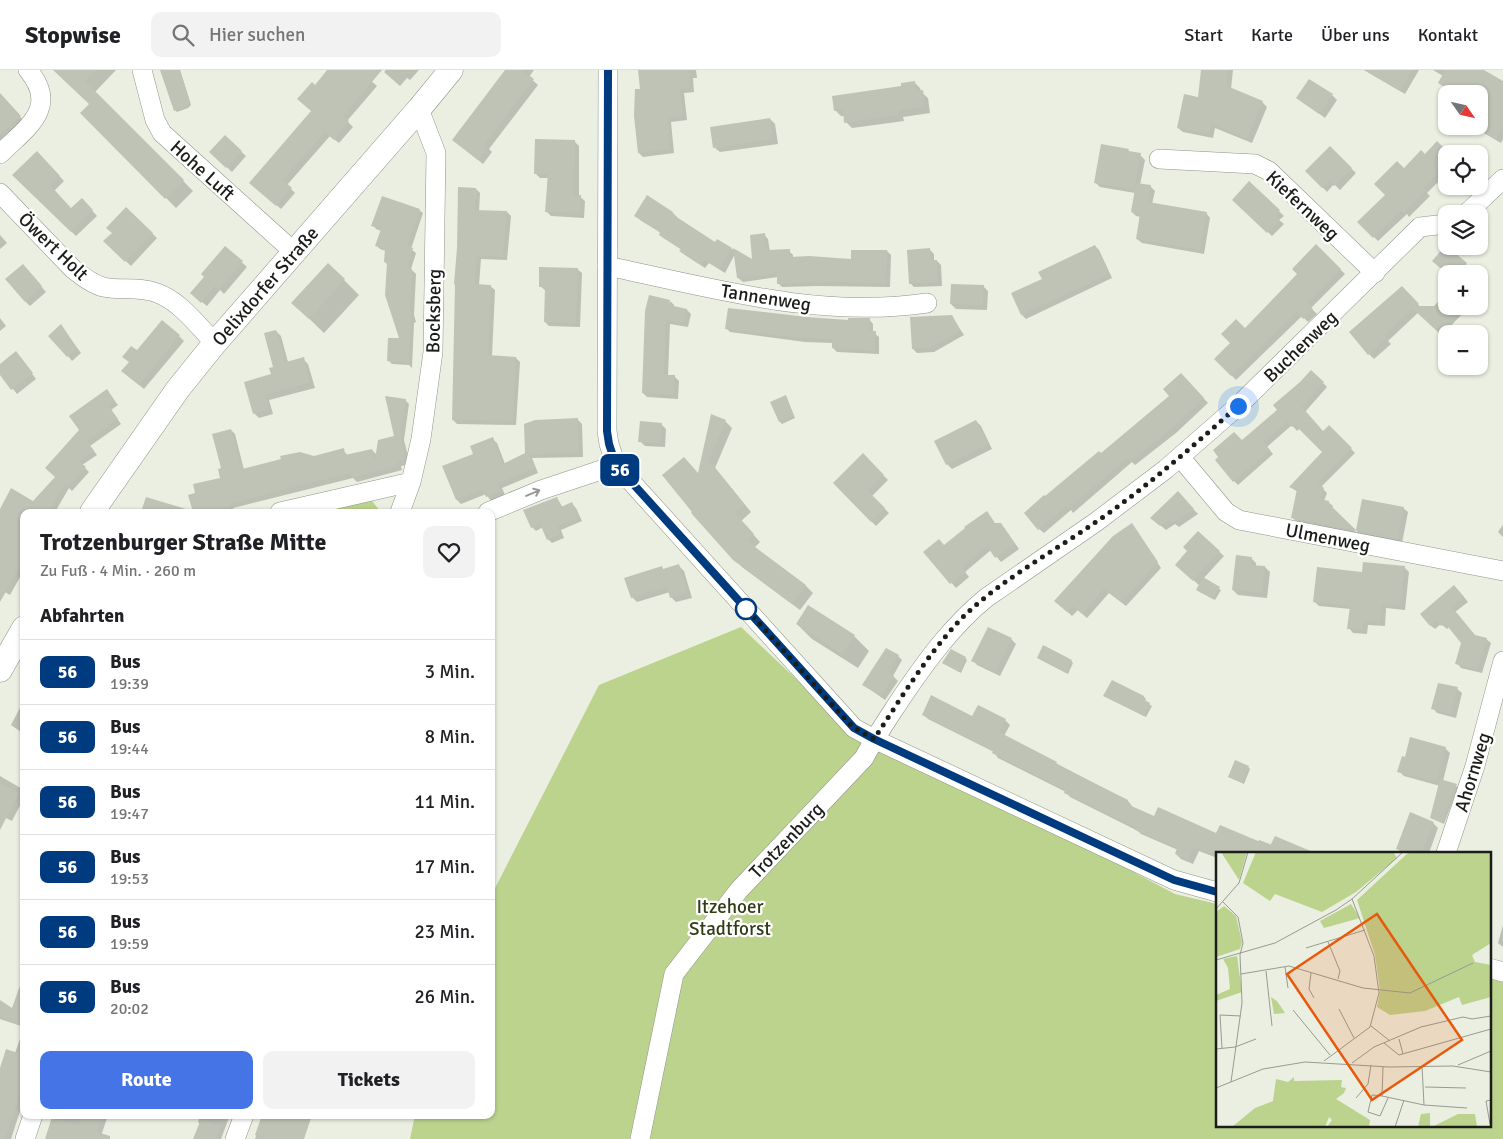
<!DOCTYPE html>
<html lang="de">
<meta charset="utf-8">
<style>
body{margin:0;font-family:Signika,sans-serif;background:#f2f2f2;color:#202124;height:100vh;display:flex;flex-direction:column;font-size:19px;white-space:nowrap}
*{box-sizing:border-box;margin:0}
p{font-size:16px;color:#757577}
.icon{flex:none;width:28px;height:28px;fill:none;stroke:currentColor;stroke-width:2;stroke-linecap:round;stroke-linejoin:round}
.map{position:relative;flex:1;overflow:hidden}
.details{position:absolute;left:20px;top:439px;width:475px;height:610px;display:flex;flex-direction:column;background:#fff;border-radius:10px;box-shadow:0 1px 4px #0004}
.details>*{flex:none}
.badge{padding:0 10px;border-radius:8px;font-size:18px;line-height:32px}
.needle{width:32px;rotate:124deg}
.buttons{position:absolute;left:1438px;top:15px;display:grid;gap:10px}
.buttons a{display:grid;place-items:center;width:50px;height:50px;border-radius:10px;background:#fff;box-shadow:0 1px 4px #0004;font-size:25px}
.you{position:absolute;width:25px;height:25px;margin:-12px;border:4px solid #fff;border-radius:50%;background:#1a73e8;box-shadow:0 0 0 8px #1a73e833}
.map>.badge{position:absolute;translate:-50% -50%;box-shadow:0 0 0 2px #fff}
h2{padding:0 20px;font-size:19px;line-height:45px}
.round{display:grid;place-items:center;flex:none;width:52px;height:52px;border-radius:10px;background:#f2f2f2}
.summary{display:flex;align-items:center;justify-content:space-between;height:85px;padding:0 20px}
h1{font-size:24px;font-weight:700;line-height:38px}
.cta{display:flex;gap:10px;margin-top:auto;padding:10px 20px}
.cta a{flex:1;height:58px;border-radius:10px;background:#4474e5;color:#fff;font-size:20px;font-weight:700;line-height:58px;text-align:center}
.cta a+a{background:#f2f2f2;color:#202124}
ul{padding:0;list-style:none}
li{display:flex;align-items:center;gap:15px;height:65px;padding:0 20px;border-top:1px solid #e0e0e0}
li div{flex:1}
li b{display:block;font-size:19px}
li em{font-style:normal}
li .badge{min-width:55px;font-weight:700;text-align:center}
header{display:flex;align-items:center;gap:30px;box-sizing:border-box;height:70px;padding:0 25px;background:#fff;border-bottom:1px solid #e0e0e0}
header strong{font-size:24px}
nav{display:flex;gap:28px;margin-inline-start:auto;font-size:18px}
.search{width:350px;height:45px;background:#f2f2f2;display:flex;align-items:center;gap:12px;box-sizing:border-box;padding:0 18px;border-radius:10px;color:#757577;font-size:19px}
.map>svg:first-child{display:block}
.green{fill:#bbd38d}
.shadow{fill:#0003}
.building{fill:#bec3b6}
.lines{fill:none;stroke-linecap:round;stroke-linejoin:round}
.minor-casing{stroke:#8f9488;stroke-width:20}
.tertiary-casing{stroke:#8f9488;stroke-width:25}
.minor{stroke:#fff;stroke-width:19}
.tertiary{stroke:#fff;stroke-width:24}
.oneway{stroke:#989997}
.line-casing{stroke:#fff;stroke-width:11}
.line{stroke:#003b80;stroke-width:8}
.walk{stroke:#1b1d18;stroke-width:5;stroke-dasharray:0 9}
.stop-dot{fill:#fff;stroke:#003b80;stroke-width:2.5}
.labels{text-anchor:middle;stroke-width:4.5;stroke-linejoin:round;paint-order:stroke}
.street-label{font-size:19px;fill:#1b1d18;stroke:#fff}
.park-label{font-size:19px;fill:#313d16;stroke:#fff}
.inset-road{fill:none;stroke:#979b91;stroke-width:1}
.view{fill:#e8590c;fill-opacity:0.15;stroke:#e8590c;stroke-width:2.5}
.inset-edge{fill:none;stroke:#1b1d18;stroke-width:2.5}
</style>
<header>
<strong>Stopwise</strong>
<div class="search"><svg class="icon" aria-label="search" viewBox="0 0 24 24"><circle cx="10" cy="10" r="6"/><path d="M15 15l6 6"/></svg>Hier suchen</div>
<nav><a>Start</a><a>Karte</a><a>Über uns</a><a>Kontakt</a></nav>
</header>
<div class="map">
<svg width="1503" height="1069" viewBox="0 0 1503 1069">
<rect width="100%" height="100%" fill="#eaefe1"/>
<!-- green -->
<path class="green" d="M372 431 381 442H313L356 432Z
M741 557 852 662 1009 736 1175 824 1217 834V1055H1489V904L1503 907V1069H410L415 1045H491V826L599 615Z"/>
<!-- shadow -->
<path class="shadow" d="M55 0H116L95 22 193 121 176 138 82 43 91 35Z
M168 0H180L191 35 188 38 177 42 175 40Z
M329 0H359L377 16 347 51 353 57 339 73 330 66 287 115 295 123 281 139 256 117 312 41 315 16Z
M386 0H419L410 10 407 8 400 16 384 2Z
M506 0H534L529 7 538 15 489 79 492 82 483 94 453 70Z
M639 0H696L697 8H693L694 22 684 23 687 50 671 52 674 83 643 87 639 83 642 21Z
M1202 0H1233L1231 19 1262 32 1267 37 1252 73 1215 58 1213 68 1183 62 1178 58 1200 28Z
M1364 0H1419L1405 24Z
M1433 0H1481L1503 12V69L1501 73 1472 56H1479V24H1454L1439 13 1443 6Z
M914 12 920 18 921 22 928 28 930 43 903 47 904 51 852 58 846 52 845 46H841L835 40Z
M1332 25 1337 30 1325 48 1298 28Z
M3 29 25 52 0 75V32Z
M770 49 775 54 778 74 720 82 715 78Z
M225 67 246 86 232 102 211 82Z
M574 71 579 76V126L585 131 584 148 551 146 546 141 548 108H540L536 104Z
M1437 73 1448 84H1446V104L1427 123 1430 126 1409 147 1407 144 1378 171 1359 152Z
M1330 78 1356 103 1340 120 1334 114 1327 122 1307 101Z
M1128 80 1131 83 1140 85 1145 90 1140 115 1150 116 1155 121 1152 134 1206 143 1210 148 1204 184 1142 173 1137 169 1141 147 1136 146 1132 142 1135 123 1100 117 1095 112Z
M37 83 64 111 54 121 72 140 82 130 97 146 76 166 14 105Z
M1250 113 1284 146 1279 150 1284 154 1272 166 1234 130Z
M476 119 480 123 479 142H507L511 146 507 190 481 189 479 215 490 216 495 220 492 287 516 288 520 292 516 355 457 354 453 350Z
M648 127 673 143 677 147 676 149 716 174 732 179 754 191 764 165 768 169 770 182 789 181 793 185V188L853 190 887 181 891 185 890 217 818 216 782 217 778 213V207L743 212 738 208 735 184 725 203 709 193 705 198 685 185 681 181 682 180 665 169 660 165 661 163 640 150Z
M126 139 157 168 131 196 105 171 113 163Z
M419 140 423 143 411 179 416 183 411 199 416 204 414 245 416 252 414 253 412 298 409 295 392 294 389 291 400 269 388 195 385 192 386 181 380 179 376 175 381 161 376 159 373 155Z
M0 165 7 173 0 179Z
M1095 176 1099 180 1112 208 1026 249 1022 245 1013 224 1043 209Z
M1316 176 1345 204 1311 238 1317 244 1308 252 1302 246 1236 310 1216 289 1299 205Z
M225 177 247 197 224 224 220 220 207 236 197 228 205 207Z
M930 180 934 184V192L937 191 941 195 942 216 914 217 910 213Z
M328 194 359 225 324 263 293 233Z
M1466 194 1470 199 1466 204H1448Z
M577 199 582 203 580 257 549 256 545 252 546 221 540 216Z
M27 200 46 222 30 236 25 231Z
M983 216 988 221 987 240 956 239 951 234Z
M1407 222 1422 239 1388 271 1391 274 1374 289 1369 284Z
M1446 225V236H1477L1470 245 1465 241 1442 265 1425 248Z
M670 231 674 235V237L687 240 691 244 688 257 670 254 668 306 675 307 679 311 678 329 647 327 643 323Z
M951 246 964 265 934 282 917 283 913 279Z
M0 248 6 256 0 261Z
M807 249 850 251 869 249 873 254V262L879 267V284L837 282 833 278V273L805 272 730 262 726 258Z
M61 256 81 283 72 291 68 286Z
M276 261 281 266 288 292 303 289 308 294 315 318 269 330 273 344 259 348 254 343 274 298Z
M179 266 184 271 144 319 128 306Z
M20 288 36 309 17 324 0 303V295Z
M1181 304 1208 333 1176 363 1135 395 1132 392 1073 443 1071 440 1044 463 1039 459 1101 385 1171 326Z
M1323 313 1327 317 1305 342 1323 363 1329 357 1355 383 1321 417 1327 423 1324 431 1328 432 1333 436 1332 439 1357 463 1363 430 1403 438 1408 442 1402 473 1297 452 1293 448 1298 422 1290 417 1324 382 1300 358 1297 361 1292 355 1267 377 1273 384 1238 415 1234 411 1242 372Z
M110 325 118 335 111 340 121 354 90 376 97 385 82 395 89 402 72 421 69 418 55 442H24V500L10 525 0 519V441L33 432 57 407Z
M787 329 795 348 782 354 780 352Z
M405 330 409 334 404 370 409 391V394L401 396 402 400 357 412 353 408 233 438 234 442H194L190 426 197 424 222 409 231 360 235 364 244 400 314 387 343 380 348 386 372 380 377 385 396 367Z
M578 350 582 354 583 387 532 388 538 403 502 418 505 425 491 431 486 424 461 434 457 430 474 384 492 369 497 373 505 394 527 384Z
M725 351 732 358 715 398 751 442 741 451 760 472 754 478 806 516 813 523 800 540 742 497 699 405Z
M976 351 981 356 992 379 952 399 947 394Z
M661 354 666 359 665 377 645 376 640 371Z
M863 385 888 410 872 426 889 443 876 456 834 413Z
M1178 423 1198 444 1179 457 1175 454 1166 460 1152 448Z
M147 428 191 442H142Z
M557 428 563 438 572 434 576 438 582 451 561 460 564 468 552 473 548 469 543 457 536 461 532 457Z
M996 454H1000L1005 459 1019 479 1001 492 991 480 965 502 969 507 956 518 925 482 945 477Z
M1132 455 1161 498 1126 536 1109 523 1087 548 1078 540 1072 546 1060 535Z
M1503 455V467L1498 462Z
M1198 463 1224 486 1203 509 1221 520 1215 530 1200 522 1198 520 1200 516 1177 495 1189 482Z
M1251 488 1256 493V496L1265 497 1270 502 1267 528 1238 525 1233 520Z
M679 496 684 501 692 528 676 532 671 527 670 522 637 532 632 527 664 500Z
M1404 497 1409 502 1405 540 1386 538 1385 556 1368 555 1367 564 1353 563 1349 558 1351 539 1319 536 1314 531 1363 503Z
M1459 521 1468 532 1455 542 1475 566 1486 569 1491 573 1482 603 1461 598 1457 593 1462 573 1449 557 1447 559 1441 554 1435 559 1430 555Z
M797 554 854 566 869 581 858 598 812 569Z
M1011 569 1016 574 1000 606 977 595 973 590Z
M898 586 902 590 893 606 898 611 885 630 868 618Z
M965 588 967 590 961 603 943 593Z
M1038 588 1071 591 1073 593 1068 604Z
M1457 619 1462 623 1456 648 1437 643 1433 638Z
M1105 626 1144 627 1146 629 1144 631 1152 636 1146 647Z
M24 630V664L11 655Z
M923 644 1005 650 1010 655 1004 666 1128 731 1132 736V737L1154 747 1217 765 1258 773 1259 770 1272 775 1275 767 1315 783H1217V788L1199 781 1193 794 1181 789 1176 784 1178 780 1141 764 1138 761 1070 727 1066 722 998 688 994 682 928 649Z
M1445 678 1450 683 1443 711 1458 717 1444 754 1432 748 1440 716 1404 706 1399 701Z
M1248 697 1250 699 1244 714 1229 707Z
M0 706 24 720V728L12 751 0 745Z
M1433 753 1438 758 1429 783H1402L1398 779Z
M1503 855V877L1498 873Z
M0 932 13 939 24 932V957L0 949Z
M22 963 24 964V1029L11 1069H0V1002L15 983Z
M53 1045H108L100 1069H46Z
M200 1045H230L221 1069H195L200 1054 198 1052Z
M263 1045H308L303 1060 298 1069H255Z"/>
<!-- building -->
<path class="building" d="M53 0H96L85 11 184 110 165 129 80 43 89 34Z
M160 0H180L190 32 186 37 174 41Z
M327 0H382L343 46 349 51 334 70 325 62 283 110 292 118 276 136 249 113 311 41 297 29 312 12 315 15Z
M505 0H522L534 9 485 74 488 77 478 90 452 70Z
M638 0H689L690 18 680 19 683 46 668 48 670 79 638 83 634 46 635 19H640Z
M1201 0H1228L1227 16 1263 31 1247 69 1211 54 1209 64 1177 58 1184 24 1198 27Z
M1364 0H1412L1400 21Z
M1445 0H1484L1503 11V57L1496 69 1479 59V24H1456L1438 13Z
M1309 9 1333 24 1319 44 1296 28Z
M915 11 916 21 923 20 925 37 898 41V45L844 53 843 39 834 41 832 26 901 16V13Z
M0 23 21 46 0 65Z
M770 48 774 69 713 78 710 57Z
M225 65 242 81 226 98 209 82Z
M535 69 575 70 574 125H581L580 143 545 142 548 104H534Z
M1437 71 1446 80V95L1423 118 1426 121 1404 143 1401 141 1373 168 1357 152 1385 125 1374 114 1397 91 1404 98 1421 80 1425 84Z
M1101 74 1129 79 1128 81 1141 83 1134 120 1094 113Z
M1330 76 1352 98 1334 116 1329 111 1322 118 1305 101Z
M37 81 60 106 50 115 71 138 82 128 93 140 71 162 12 105Z
M1249 111 1280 140 1276 145 1280 149 1267 163 1232 130Z
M1136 113 1151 115 1148 132 1207 142 1200 180 1136 169 1140 144 1131 142Z
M458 117 476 118 475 140 507 141 503 187 477 185 475 214 491 215 488 285 516 287 513 351 452 350 455 215 454 214 457 178Z
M647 125 673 142 672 144 715 172 717 169 732 178 720 199 704 190 701 195 679 181 681 179 659 165 660 162 634 146Z
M382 126 420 139 407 176 413 178 407 198 412 199 410 240 413 249H411L409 294 407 295 406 292 387 291 388 268H399L385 225 387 193 384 192 385 179 375 176 381 159 371 156Z
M126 137 153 163 125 192 103 171 112 163 106 158Z
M765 163 767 180 790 179V187L809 186 851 189V180H887L886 213 813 212 777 214V203L737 208 733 178 752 189 750 165Z
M1316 174 1341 199 1307 233 1313 239 1303 249 1297 242 1231 306 1214 289 1230 273 1221 264 1236 249 1245 258 1297 204 1292 199Z
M1095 175 1109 204 1021 245 1011 223 1042 209 1038 202Z
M1446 175 1467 193 1457 204H1447L1432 191Z
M225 176 243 191 219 220 215 216 201 233 190 223 204 207 201 204Z
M930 178 931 190H937L938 212 909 214 907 180Z
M328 193 345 209 309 249 291 233Z
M23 194 42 216 25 232 5 209Z
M539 197 578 198 576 253 544 252 545 217H539Z
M951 214 984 215 983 236 950 234Z
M1402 216 1419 234 1416 236H1434L1438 232 1442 236H1465L1440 264 1413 239 1384 265 1387 268 1368 285 1349 262Z
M649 225 670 230 669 235 687 239 684 253 666 250 664 305H675L674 325 642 323 645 241Z
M728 238 807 247 848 250V248H870L869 261H876L875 281 832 278V269L800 268 725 259Z
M952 245 961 261 929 278 912 279 910 247Z
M162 250 180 265 139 315 121 301 129 292 122 287 131 276 137 280Z
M61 254 77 278 67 287 48 266Z
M276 260 286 292 304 287 310 313 265 325 269 339 253 344 244 312 271 304 269 298 273 297 264 263Z
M16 281 33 303 11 320 0 305V294Z
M1311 300 1324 312 1302 337 1323 361 1329 355 1352 378 1318 412 1324 418 1320 429 1329 431V434L1356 460 1362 429 1404 437 1398 469 1291 448 1297 419 1289 417 1322 382 1295 355 1292 357 1287 352 1263 372 1270 380 1233 412 1215 390 1218 387 1213 380 1234 362 1242 370 1277 340 1273 335 1300 312Z
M1181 303 1204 328 1171 359 1130 392 1127 388 1068 439 1066 436 1038 460 1024 443 1044 425 1045 426 1099 381 1101 383 1169 326 1163 319Z
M107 319 115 331 108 335 118 349 87 371 94 381 79 391 86 397 67 418 64 415 50 440 54 442H24V490L0 532V439L11 418 33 431 55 407 45 398 79 360 69 346Z
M786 325 794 346 779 352 770 332Z
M385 326 406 329 400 365 405 386V390L398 392 399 396 352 408 351 403 294 417 230 434 231 438 213 442H193L188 425 195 423 193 414 220 408 218 399 221 398 212 364 231 359 242 399 281 389 280 386 300 382 314 386 344 378 345 385 372 379 375 390 378 370 394 366Z
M711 344 726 350 709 390 745 435 735 443 754 464 747 471 806 515 792 534 733 490 691 443 692 442 662 405 684 387 698 403Z
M578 348 579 383 529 385 535 398 498 414 501 421 486 427 483 420 456 430 442 396 473 384 470 376 493 367 503 394 525 383 524 354 535 350Z
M976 350 988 374 946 395 934 371Z
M640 351 662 353 660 373 638 372Z
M863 383 884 405 868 421 885 438 871 452 833 413Z
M1178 421 1194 439 1173 453 1170 450 1160 456 1150 448Z
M146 427 186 439 185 442H141Z
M557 427 561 437 572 432 579 447 558 456 561 464 547 470 540 454 531 458 523 440Z
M987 441 995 453H1001L1015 474 995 488 987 476 962 497 966 502 950 514 923 482 939 469 944 475 965 458 964 457Z
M1132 453 1158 492 1121 532 1104 519 1082 544 1073 536 1067 542 1054 531 1113 466Z
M1198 461 1220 481 1193 511 1175 495 1187 481 1183 477Z
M1236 485 1252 487 1251 495 1265 496 1262 523 1232 520Z
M1363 492 1405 496 1400 536 1382 534 1380 553 1364 551 1363 560 1347 559 1350 536 1313 532 1317 497 1362 502Z
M679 494 688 523 670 528 667 517 631 528 624 508 662 496 663 499Z
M1203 507 1220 517 1213 529 1196 520Z
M1454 515 1464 527 1452 537 1475 565 1487 568 1478 600 1455 594 1461 573 1445 553 1441 556 1436 550 1430 556 1420 544Z
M808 535 855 565 842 584 796 554Z
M988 557 1012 568 995 602 971 591Z
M1043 575 1072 590 1066 603 1037 588Z
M886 578 899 585 889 602 894 606 881 626 862 615Z
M951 579 966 587 959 602 942 593Z
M1112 610 1144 626 1143 629 1150 633 1144 646 1103 626Z
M1438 613 1458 617 1451 644 1431 639Z
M931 625 972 646 978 635 1006 649 999 662 1057 692 1056 694 1128 730 1127 734 1154 746 1158 737 1216 763 1220 755 1270 776 1275 766 1315 783H1209L1194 777 1188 790 1175 784 1177 778 1135 760 1136 758 1064 723 1065 720 992 683 993 681 922 645Z
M1410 667 1446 677 1437 712 1397 702 1402 686 1405 687Z
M1235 690 1249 696 1242 713 1228 707Z
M1440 709 1457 714 1442 753 1430 748Z
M0 713 19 723 0 760Z
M1410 742 1434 752 1422 783H1406L1396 779Z
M22 910H24V956L0 947V930L12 938Z
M6 979 24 985V1014L5 1069H0V998Z
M83 1045H94L102 1048 97 1062 110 1066V1069H45L52 1047 79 1056Z
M262 1045H302L311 1048 304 1069H265L255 1065Z
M201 1049 221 1057 216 1069H193Z"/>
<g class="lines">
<!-- minor casing -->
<g class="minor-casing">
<path id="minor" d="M142 0 155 50 162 63 294 182
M608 0 607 361 609 374 616 395 854 658 874 669 1174 810 1217 822
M0 84C26 58 60 38 28 0
M1159 89 1255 94 1269 101 1375 203
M0 123 73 199C82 206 92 214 103 217 121 221 139 216 157 223 180 231 198 256 215 273
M1466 144 1503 109
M607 196C712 218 819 249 927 233
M1180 387 1226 442 1239 450 1503 501
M280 442 411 412
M400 442 411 412 421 369 433 282 436 83 419 39
M488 442 541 420 616 395
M1446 783 1475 696 1503 591
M1489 898 1503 902
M25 1069 33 1045
M235 1069 244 1045
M640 1069 674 904 739 820 864 688C875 667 889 647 902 627 927 590 952 556 986 528L1096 452 1166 399 1238 336 1420 157 1446 154"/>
</g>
<!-- tertiary casing -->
<g class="tertiary-casing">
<g id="tertiary">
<path id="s1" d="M92 442 178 319 215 273 419 39 451 0"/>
<path d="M0 600 24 558"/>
</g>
</g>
<!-- minor -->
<use href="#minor" class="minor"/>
<!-- tertiary -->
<use href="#tertiary" class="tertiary"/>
</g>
<!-- one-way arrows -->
<defs><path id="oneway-shaft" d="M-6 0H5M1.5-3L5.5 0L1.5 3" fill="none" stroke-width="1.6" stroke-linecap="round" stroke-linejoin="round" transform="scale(1.25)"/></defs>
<use class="oneway" href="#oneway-shaft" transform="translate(533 423) rotate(-23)"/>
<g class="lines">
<!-- line casing -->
<g class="line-casing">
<path id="line" d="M608 0 607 361 609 374 616 395 854 658 874 669 1174 810 1217 822"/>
</g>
<!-- line -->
<use href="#line" class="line"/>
<!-- walk -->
<path class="walk" d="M746 539 741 533 845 649 854 658 874 669C902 627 929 581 966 544 1003 509 1054 481 1096 452 1147 417 1192 377 1238 336"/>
</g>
<!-- markers -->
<circle class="stop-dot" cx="746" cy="539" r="10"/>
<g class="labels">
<!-- street labels -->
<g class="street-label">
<text transform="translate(203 100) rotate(42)" y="7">Hohe Luft</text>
<text transform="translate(1303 135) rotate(43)" y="7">Kiefernweg</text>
<text transform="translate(54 176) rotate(44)" y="7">Öwert Holt</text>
<text dy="7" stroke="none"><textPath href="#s1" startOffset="285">Oelixdorfer Straße</textPath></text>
<text transform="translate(766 227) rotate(9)" y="7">Tannenweg</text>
<text transform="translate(433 241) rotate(-89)" y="7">Bocksberg</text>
<text transform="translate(1300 276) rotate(-44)" y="7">Buchenweg</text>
<text transform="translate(1328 467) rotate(11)" y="7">Ulmenweg</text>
<text transform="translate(1472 702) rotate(-73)" y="7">Ahornweg</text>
<text transform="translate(786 770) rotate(-46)" y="7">Trotzenburg</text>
</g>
<!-- park labels -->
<g class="park-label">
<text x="730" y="843">Itzehoer<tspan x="730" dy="22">Stadtforst</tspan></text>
</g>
</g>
<!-- overview -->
<g transform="translate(1216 782)">
<rect width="275" height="275" fill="#eaefe1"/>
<path d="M5 0H31L23 28ZM40 0H185L178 1 181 6 140 40 106 60 59 42 54 49 27 31ZM193 0H275V91L256 103 259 110 275 113V145L246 153 243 145 209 159 174 163 161 155 164 139 159 103 141 48ZM135 52 144 66 108 76 104 69ZM8 54 20 64 26 90 24 97 0 105V60ZM21 104 26 140 0 149V143L14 137 12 116 7 107ZM55 145 61 149 69 161 58 162ZM78 225V229L126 228 125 235 130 236 128 241 120 247 154 268 153 275H111L116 268 113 265 109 275H16L39 256 57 249 60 227 72 230ZM214 261V275H202L205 262ZM242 262H259L261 275H216Z" fill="#bbd38d"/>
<path class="inset-road" d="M7 50 22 65 27 91 24 103 26 151 15 230M0 57 23 31 32 0M112 90 124 119 122 127M90 96 149 78M0 108 59 91 120 58 136 47 187 0M69 115 72 136M50 119 56 174M95 121 93 137 98 146M25 122 73 114 147 136 194 141 257 111M123 157 138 186M77 158 114 203M155 174 174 189M183 187 187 202M168 191 183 203 275 177M6 196 4 163 25 164M0 197 19 195 40 187M108 209 154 175 163 141 158 104 136 47M136 211 158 195 205 175 247 165 256 167 275 164M242 213 275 199M167 215 166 244 208 253 206 214M209 235 250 236M0 236 47 217 89 210 173 215 237 214 275 220M166 244 156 243 152 260 164 264 172 246M140 246 152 232 155 213M208 253 251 256M274 272 270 249 275 248M179 275 188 248"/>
<path class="view" d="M161 62 246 188 156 248 71 122Z"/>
<rect width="275" height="275" class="inset-edge"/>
</g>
</svg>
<div class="buttons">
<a><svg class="needle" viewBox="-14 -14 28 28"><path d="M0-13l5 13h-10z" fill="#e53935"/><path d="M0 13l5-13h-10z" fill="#757577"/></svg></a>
<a><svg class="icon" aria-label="locate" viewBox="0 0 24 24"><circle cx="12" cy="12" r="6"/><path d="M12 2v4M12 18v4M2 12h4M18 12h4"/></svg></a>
<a><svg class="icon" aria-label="layers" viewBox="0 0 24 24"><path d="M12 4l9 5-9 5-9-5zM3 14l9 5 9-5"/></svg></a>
<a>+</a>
<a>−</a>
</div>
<div class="you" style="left:1238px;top:336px"></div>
<b class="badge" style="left:620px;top:400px;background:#003b80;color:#fff">56</b>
<section class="details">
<div class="summary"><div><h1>Trotzenburger Straße Mitte</h1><p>Zu Fuß · 4 Min. · 260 m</p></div><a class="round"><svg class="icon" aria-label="heart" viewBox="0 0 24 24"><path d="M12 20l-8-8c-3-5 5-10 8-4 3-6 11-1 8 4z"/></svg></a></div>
<h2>Abfahrten</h2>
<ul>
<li><span class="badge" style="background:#003b80;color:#fff">56</span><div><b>Bus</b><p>19:39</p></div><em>3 Min.</em></li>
<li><span class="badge" style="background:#003b80;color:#fff">56</span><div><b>Bus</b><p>19:44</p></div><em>8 Min.</em></li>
<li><span class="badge" style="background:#003b80;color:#fff">56</span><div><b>Bus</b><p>19:47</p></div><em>11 Min.</em></li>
<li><span class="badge" style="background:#003b80;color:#fff">56</span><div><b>Bus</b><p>19:53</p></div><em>17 Min.</em></li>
<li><span class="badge" style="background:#003b80;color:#fff">56</span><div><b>Bus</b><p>19:59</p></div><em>23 Min.</em></li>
<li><span class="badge" style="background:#003b80;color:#fff">56</span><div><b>Bus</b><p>20:02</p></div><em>26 Min.</em></li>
</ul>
<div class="cta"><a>Route</a><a>Tickets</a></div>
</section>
</div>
